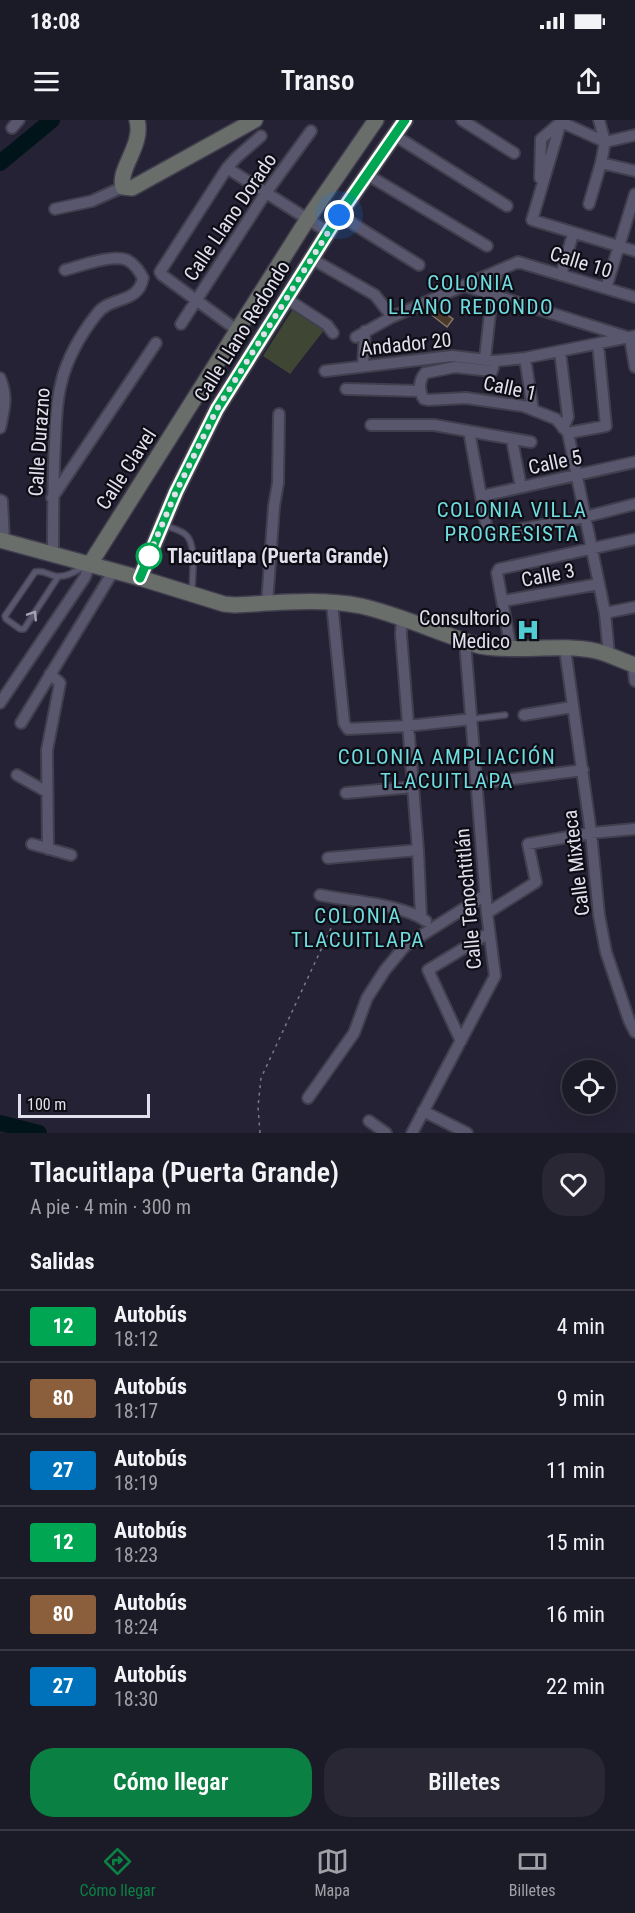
<!DOCTYPE html>
<html lang="es">
<meta charset="utf-8">
<style>
body{margin:0;font-family:"Roboto Condensed",sans-serif;background:#282733;color:#f1f3f6;height:100vh;display:flex;flex-direction:column;font-size:22px;white-space:nowrap}
*{box-sizing:border-box;margin:0}
p{font-size:20px;color:#a0a1a7}
.icon{flex:none;width:33px;height:33px;fill:none;stroke:currentColor;stroke-width:2;stroke-linecap:round;stroke-linejoin:round}
.map{position:relative;height:1013px;overflow:hidden}
.side{display:flex;flex-direction:column;background:#1b1a27;flex:1}
.side>*{flex:none}
.badge{padding:0 12px;border-radius:4px;font-size:21px;line-height:39px}
.buttons{position:absolute;left:562px;top:940px;display:grid;gap:12px}
.buttons a{display:grid;place-items:center;width:54px;height:54px;border-radius:50%;background:#1b1a27;box-shadow:0 6px 24px #0002,0 0 0 2px #393844;font-size:30px}
.scale{position:absolute;left:18px;bottom:15px;width:132px;box-sizing:border-box;padding-left:6px;border:3px solid #e1e0ed;border-top:0;font-size:16px;line-height:21px;white-space:nowrap;color:#e1e0ed;-webkit-text-stroke:4px #0e0d15;paint-order:stroke}
.you{position:absolute;width:30px;height:30px;margin:-15px;border:4px solid #fff;border-radius:50%;background:#1a73e8;box-shadow:0 0 0 9px #1a73e833}
.map>.badge{position:absolute;translate:-50% -50%;box-shadow:0 0 0 3px #fff}
h2{padding:0 30px;font-size:22px;line-height:54px}
.round{display:grid;place-items:center;flex:none;width:63px;height:63px;border-radius:24px;background:#282733}
.headline{display:flex;align-items:center;justify-content:space-between;height:102px;padding:0 30px}
h1{font-size:28px;font-weight:600;line-height:45px}
.primary-button{display:flex;gap:12px;margin-top:auto;padding:12px 30px}
.primary-button a{flex:1;height:69px;border-radius:24px;background:#0b8043;color:#fff;font-size:24px;font-weight:600;line-height:69px;text-align:center}
.primary-button a+a{background:#282733;color:#f1f3f6}
ul{padding:0;list-style:none}
li{display:flex;align-items:center;gap:18px;height:72px;padding:0 30px;border-top:2px solid #393844}
li div{flex:1}
li b{display:block;font-size:22px}
li em{font-style:normal}
li .badge{min-width:66px;font-weight:700;text-align:center}
.status{display:flex;justify-content:space-between;align-items:center;height:42px;padding:0 30px;background:#1b1a27;direction:ltr}
.status svg{height:16px;fill:currentColor}
header{display:flex;justify-content:space-between;align-items:center;height:78px;padding:0 30px;background:#1b1a27;font-size:27px;font-weight:600}
.tabs{display:flex;justify-content:space-around;align-items:center;height:84px;border-top:2px solid #393844;background:#1b1a27;font-size:16px;color:#a0a1a7}
.tabs a{display:grid;justify-items:center;gap:3px}
.tabs .selected{color:#0b8043}
.map>svg:first-child{display:block}
.green{fill:#3f4634}
.lines{fill:none;stroke-linecap:round;stroke-linejoin:round}
.river{stroke:#011419;stroke-width:16}
.building{fill:#4a382a;stroke:#8a7666;stroke-width:1.5}
.lane-casing{stroke:#413e4e;stroke-width:8}
.street-casing{stroke:#413e4e;stroke-width:14}
.secondary-casing{stroke:#413e4e;stroke-width:18}
.path{stroke:#7c7a8a;stroke-width:1.5;stroke-dasharray:3 4.5;stroke-linecap:butt}
.lane{stroke:#59576d;stroke-width:5}
.street{stroke:#59576d;stroke-width:10}
.secondary{stroke:#696e6a;stroke-width:15}
.oneway{stroke:#a4a2b3}
.line-casing{stroke:#fff;stroke-width:14}
.line{stroke:#00a651;stroke-width:9}
.walk{stroke:#e1e0ed;stroke-width:6;stroke-dasharray:0 10.8}
.stop-dot{fill:#fff;stroke:#00a651;stroke-width:3}
.labels{text-anchor:middle;stroke-width:4.5;stroke-linejoin:round;paint-order:stroke}
.street-label{font-size:20px;fill:#e1e0ed;stroke:#0e0d15}
.stop-label{font-size:20px;font-weight:bold;fill:#e1e0ed;stroke:#0e0d15;text-anchor:start}
.poi-label{font-size:20px;fill:#e1e0ed;stroke:#0e0d15;text-anchor:end}
.neighbourhood-label{font-size:21px;letter-spacing:1.5px;fill:#6fdce0;stroke:#0e0d15}
</style>
<div class="status"><b>18:08</b><svg viewBox="0 0 49 12"><path d="M0 12V9h3v3zM5 12V6h3v6zM10 12V3h3v9zM15 12V0h3v12zM26 1h20v11H26zM47 4h2v5h-2z"/></svg></div>
<header><svg class="icon" aria-label="menu" viewBox="0 0 24 24"><path d="M4 6h16M4 12h16M4 18h16"/></svg>Transo<svg class="icon" aria-label="share" viewBox="0 0 24 24"><path d="M12 15V3M7 8l5-5 5 5M5 13v7h14v-7"/></svg></header>
<div class="map">
<svg width="635" height="1013" viewBox="0 0 635 1013">
<rect width="100%" height="100%" fill="#242234"/>
<!-- green -->
<path class="green" d="M293 189 325 209 290 254 263 236Z"/>
<g class="lines">
<!-- river -->
<path class="river" d="M0 43 52 0
M0 1003 39 1013"/>
</g>
<!-- building -->
<path class="building" d="M439 189 453 199 447 207 433 196Z"/>
<g class="lines">
<!-- lane casing -->
<g class="lane-casing">
<path id="lane" d="M164 405C171 408 181 410 186 415 197 424 192 459 192 472
M58 457 24 509H20L6 499 5 496 35 452C43 450 47 454 55 456 66 458 76 451 85 446
M472 599 505 595"/>
</g>
<!-- street casing -->
<g class="street-casing">
<path id="street" d="M462 0 514 33
M563 0 561 2 532 100 635 131
M599 0 605 22 601 43 635 51
M12 8 19 0
M394 15 507 86
M227 48 328 112
M366 54 487 126
M540 58 541 19 561 2 605 22 635 15
M589 84 601 43
M55 89 92 81 123 67
M339 95 419 145
M312 139 375 175 392 197
M561 155 573 114
M465 166 627 217
M606 168 635 74
M287 179 327 205 333 213
M181 204 265 74 311 11
M237 210 162 155 160 152 227 48 237 37 261 16
M356 217 392 197 518 142 635 177
M630 218 635 247
M560 231 568 297 563 308
M525 238 533 290
M485 239 492 175 498 151
M495 241 492 251 455 247 425 253C419 260 418 271 424 279L428 280 466 278 523 286 556 299 568 313 605 493 609 535
M363 246 365 211
M325 251 452 236 495 241 525 238 635 216
M0 258C8 277 4 289 0 308
M346 269 420 271
M371 305H434L531 322
M469 311 487 409 495 414 585 397 635 384
M568 313 606 306 598 224
M512 320 521 367
M482 376 635 342
M52 378 156 223
M0 380 2 381 4 420
M53 433C53 396 53 360 55 323 56 304 56 283 61 264 66 240 81 214 96 195 110 175 138 185 143 158 139 151 135 144 127 140 112 134 80 146 65 150
M503 481 599 464
M332 483 344 603 348 609 407 606 472 599
M267 484 274 386 278 363 279 294
M605 493 635 487
M402 499 401 514 418 730 421 797
M511 529 497 453 499 449 635 419
M565 529 591 713 599 795 606 832 629 900 635 912
M633 545 635 561
M0 583 85 457 90 444
M524 595 572 587
M21 603 114 450
M17 655 47 672
M476 664 583 650
M346 673 413 667
M32 724 71 735
M48 729 47 630 60 563 50 554
M328 738 418 730
M320 775C349 781 403 784 426 801
M487 793 536 762 528 724 591 713 635 709
M461 921 428 850 489 813
M308 978 354 913 367 878 385 850 405 826 485 775
M423 991 467 1013
M369 1001 386 1013
M412 1013 495 856 487 793 465 522"/>
</g>
<!-- secondary casing -->
<g class="secondary-casing">
<path id="secondary" d="M137 0C144 25 117 50 123 67L132 68 255 0
M0 420 140 458 224 484 235 485C276 483 320 478 361 486 401 495 440 514 480 526 518 533 558 523 596 531 609 534 622 541 635 545
M90 444 307 100 376 0
M140 458 176 372 217 289 339 95 405 0"/>
</g>
<!-- path -->
<path class="path" d="M260 1013 258 987 261 958 340 789"/>
<!-- lane -->
<use href="#lane" class="lane"/>
<!-- street -->
<use href="#street" class="street"/>
<!-- secondary -->
<use href="#secondary" class="secondary"/>
</g>
<!-- one-way arrows -->
<defs><path id="oneway-chevron" d="M-2-3.5L2.5 0L-2 3.5" fill="none" stroke-width="1.6" stroke-linecap="round" stroke-linejoin="round" transform="scale(1.5)"/></defs>
<use class="oneway" href="#oneway-chevron" transform="translate(33 495) rotate(-57)"/>
<g class="lines">
<!-- line casing -->
<g class="line-casing">
<path id="line" d="M140 458 176 372 217 289 339 95 405 0"/>
</g>
<!-- line -->
<use href="#line" class="line"/>
<!-- walk -->
<path class="walk" d="M149 436 147 440 176 372 217 289 339 95"/>
</g>
<!-- icons -->
<defs>
<g id="hospital-bare" transform="scale(1.8)"><path d="M-5-5h3v3.5h4V-5h3V5h-3V1.5h-4V5h-3Z" fill="#51ccd2" stroke="#0e0d15" stroke-width="2.5" paint-order="stroke"/></g>
</defs>
<g fill-rule="evenodd">
<use href="#hospital-bare" x="528" y="510"/>
</g>
<!-- markers -->
<circle class="stop-dot" cx="149" cy="436" r="12"/>
<g class="labels">
<!-- street labels -->
<g class="street-label">
<text transform="translate(230 97) rotate(-56)" y="7">Calle Llano Dorado</text>
<text transform="translate(581 142) rotate(17)" y="7">Calle 10</text>
<text transform="translate(242 211) rotate(-58)" y="7">Calle Llano Redondo</text>
<text transform="translate(406 224) rotate(-6)" y="7">Andador 20</text>
<text transform="translate(510 268) rotate(12)" y="7">Calle 1</text>
<text transform="translate(39 322) rotate(-86)" y="7">Calle Durazno</text>
<text transform="translate(555 342) rotate(-12)" y="7">Calle 5</text>
<text transform="translate(126 349) rotate(-57)" y="7">Calle Clavel</text>
<text transform="translate(548 455) rotate(-11)" y="7">Calle 3</text>
<text transform="translate(576 743) rotate(-97)" y="7">Calle Mixteca</text>
<text transform="translate(468 779) rotate(-95)" y="7">Calle Tenochtitlán</text>
</g>
<!-- stop labels -->
<g class="stop-label">
<text x="167" y="443">Tlacuitlapa (Puerta Grande)</text>
</g>
<!-- poi labels -->
<g class="poi-label">
<text x="510" y="505">Consultorio<tspan x="510" dy="23">Medico</tspan></text>
</g>
<!-- neighbourhood labels -->
<g class="neighbourhood-label">
<text x="471" y="170">COLONIA<tspan x="471" dy="24">LLANO REDONDO</tspan></text>
<text x="512" y="397">COLONIA VILLA<tspan x="512" dy="24">PROGRESISTA</tspan></text>
<text x="447" y="644">COLONIA AMPLIACIÓN<tspan x="447" dy="24">TLACUITLAPA</tspan></text>
<text x="358" y="803">COLONIA<tspan x="358" dy="24">TLACUITLAPA</tspan></text>
</g>
</g>
</svg>
<div class="buttons">
<a><svg class="icon" aria-label="locate" viewBox="0 0 24 24"><circle cx="12" cy="12" r="6"/><path d="M12 2v4M12 18v4M2 12h4M18 12h4"/></svg></a>
</div>
<div class="scale">100 m</div>
<div class="you" style="left:339px;top:95px"></div>
</div>
<section class="side">
<div class="headline"><div><h1>Tlacuitlapa (Puerta Grande)</h1><p>A pie · 4 min · 300 m</p></div><a class="round"><svg class="icon" aria-label="heart" viewBox="0 0 24 24"><path d="M12 20l-8-8c-3-5 5-10 8-4 3-6 11-1 8 4z"/></svg></a></div>
<h2>Salidas</h2>
<ul>
<li><span class="badge" style="background:#00a651;color:#fff">12</span><div><b>Autobús</b><p>18:12</p></div><em>4 min</em></li>
<li><span class="badge" style="background:#8b5e3c;color:#fff">80</span><div><b>Autobús</b><p>18:17</p></div><em>9 min</em></li>
<li><span class="badge" style="background:#0072bc;color:#fff">27</span><div><b>Autobús</b><p>18:19</p></div><em>11 min</em></li>
<li><span class="badge" style="background:#00a651;color:#fff">12</span><div><b>Autobús</b><p>18:23</p></div><em>15 min</em></li>
<li><span class="badge" style="background:#8b5e3c;color:#fff">80</span><div><b>Autobús</b><p>18:24</p></div><em>16 min</em></li>
<li><span class="badge" style="background:#0072bc;color:#fff">27</span><div><b>Autobús</b><p>18:30</p></div><em>22 min</em></li>
</ul>
<div class="primary-button"><a>Cómo llegar</a><a>Billetes</a></div>
</section>
<nav class="tabs">
<a class="selected"><svg class="icon" aria-label="directions" viewBox="0 0 24 24"><path d="M12 3l9 9-9 9-9-9zM9 14v-3h6M13 9l2 2-2 2"/></svg>Cómo llegar</a>
<a><svg class="icon" aria-label="map" viewBox="0 0 24 24"><path d="M3 6l6-2 6 2 6-2v14l-6 2-6-2-6 2zM9 4v14M15 6v14"/></svg>Mapa</a>
<a><svg class="icon" aria-label="tickets" viewBox="0 0 24 24"><path d="M3 7h18v10H3zM15 7v10"/></svg>Billetes</a>
</nav>
